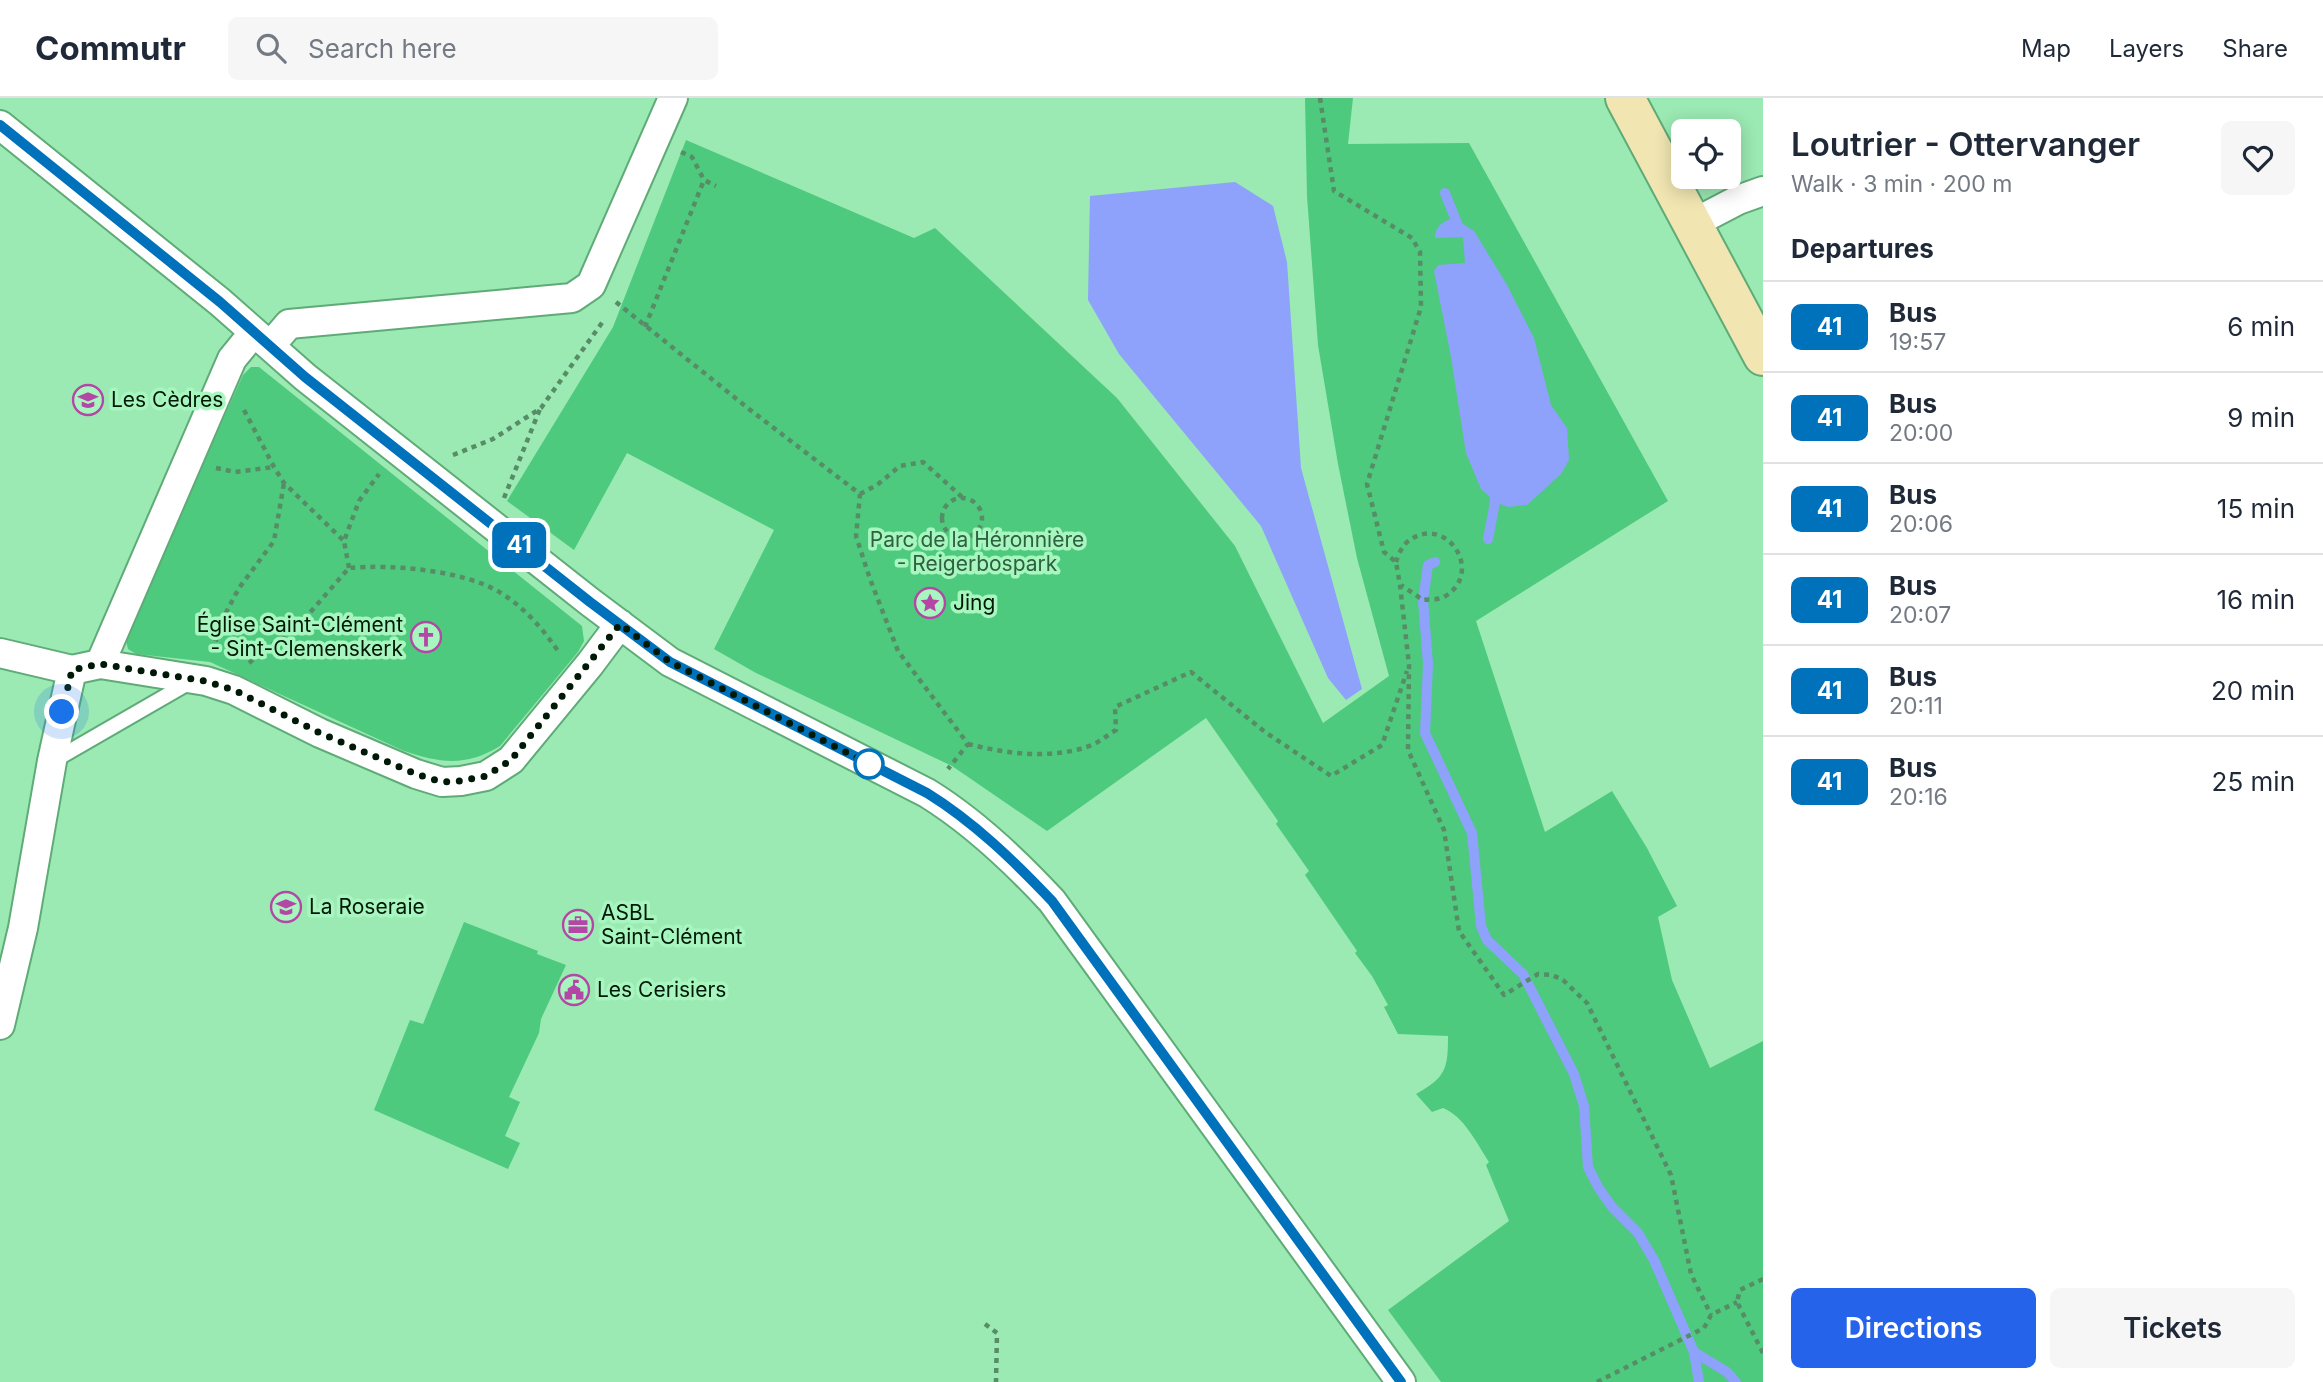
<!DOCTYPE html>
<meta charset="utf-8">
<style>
body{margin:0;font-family:Inter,sans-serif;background:#f6f6f7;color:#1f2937;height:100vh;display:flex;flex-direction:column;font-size:26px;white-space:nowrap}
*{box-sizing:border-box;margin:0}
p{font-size:23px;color:#747a83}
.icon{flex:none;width:38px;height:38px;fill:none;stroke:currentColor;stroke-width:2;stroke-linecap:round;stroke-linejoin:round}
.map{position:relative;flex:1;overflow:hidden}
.panel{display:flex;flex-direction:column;background:#fff;width:560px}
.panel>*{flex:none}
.badge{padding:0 14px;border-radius:10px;font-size:24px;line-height:46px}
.buttons{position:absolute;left:1671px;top:21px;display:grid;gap:14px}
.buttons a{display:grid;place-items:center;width:70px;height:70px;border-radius:10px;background:#fff;box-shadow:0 4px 18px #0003;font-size:35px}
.you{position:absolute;width:35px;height:35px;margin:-18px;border:5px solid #fff;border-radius:50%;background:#1a73e8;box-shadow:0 0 0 10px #1a73e833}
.map>.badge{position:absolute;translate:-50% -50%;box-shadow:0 0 0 4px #fff}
h2{padding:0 28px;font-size:26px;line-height:63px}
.round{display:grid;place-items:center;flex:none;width:74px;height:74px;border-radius:10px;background:#f6f6f7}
.overview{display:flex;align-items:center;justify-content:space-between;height:119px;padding:0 28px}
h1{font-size:33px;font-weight:600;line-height:52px}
.button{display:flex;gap:14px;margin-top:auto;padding:14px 28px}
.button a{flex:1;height:80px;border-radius:10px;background:#2563eb;color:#fff;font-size:28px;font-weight:600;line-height:80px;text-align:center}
.button a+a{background:#f6f6f7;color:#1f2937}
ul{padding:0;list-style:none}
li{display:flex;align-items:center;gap:21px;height:91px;padding:0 28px;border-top:2px solid #e0e1e3}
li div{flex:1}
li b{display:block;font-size:26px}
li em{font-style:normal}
li .badge{min-width:77px;font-weight:700;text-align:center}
header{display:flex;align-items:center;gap:42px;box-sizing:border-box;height:98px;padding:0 35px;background:#fff;border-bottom:2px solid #e0e1e3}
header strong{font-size:33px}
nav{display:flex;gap:38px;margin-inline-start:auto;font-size:24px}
.search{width:490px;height:63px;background:#f6f6f7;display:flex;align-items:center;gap:18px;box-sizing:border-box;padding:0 24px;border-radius:10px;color:#747a83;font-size:26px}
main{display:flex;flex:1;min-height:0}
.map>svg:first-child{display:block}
.green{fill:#4eca7e}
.water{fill:#8ea1fb}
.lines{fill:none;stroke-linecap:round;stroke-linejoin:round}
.stream{stroke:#8ea1fb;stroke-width:10}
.lane-casing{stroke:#5fab78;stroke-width:18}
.street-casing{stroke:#5fab78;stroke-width:32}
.secondary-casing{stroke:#5fab78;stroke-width:42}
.path{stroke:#568c66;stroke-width:4.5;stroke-dasharray:5 5;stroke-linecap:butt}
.lane{stroke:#fff;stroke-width:14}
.street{stroke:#fff;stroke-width:28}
.secondary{stroke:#f1e6b2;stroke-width:38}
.line-casing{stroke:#fff;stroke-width:16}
.line{stroke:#0072bc;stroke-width:10}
.walk{stroke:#001907;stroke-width:7;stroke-dasharray:0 12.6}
.stop-dot{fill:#fff;stroke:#0072bc;stroke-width:3.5}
.labels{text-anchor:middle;stroke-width:7;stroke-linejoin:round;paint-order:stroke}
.poi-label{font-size:21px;fill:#001907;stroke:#a8f6bf;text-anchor:start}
.park-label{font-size:21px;fill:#2e613f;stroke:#a8f6bf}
</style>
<header>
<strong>Commutr</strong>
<div class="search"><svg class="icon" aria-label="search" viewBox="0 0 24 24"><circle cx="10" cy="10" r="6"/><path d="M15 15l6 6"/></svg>Search here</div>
<nav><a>Map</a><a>Layers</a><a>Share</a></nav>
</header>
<main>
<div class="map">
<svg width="1763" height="1284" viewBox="0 0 1763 1284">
<rect width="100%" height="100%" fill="#9be9b3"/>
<!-- green -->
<path class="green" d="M1305 0H1353L1348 46 1469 45 1668 403 1476 523 1545 734 1612 693 1647 750 1677 808 1658 819 1672 882 1710 970 1763 943V1284H1441L1388 1212 1509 1123 1486 1067 1489 1064C1477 1046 1464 1018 1443 1010L1432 1014 1416 996C1446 979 1448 971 1448 938L1398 936 1384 909 1388 907 1372 878 1355 855 1357 853 1305 777 1309 773 1276 726 1278 723 1206 620 1047 733 952 668 756 575 714 551 774 432 627 355 574 452 507 403 613 229 686 42 914 140 935 130 1117 300 1235 448 1323 625 1389 578 1357 460 1338 366 1318 247 1307 98Z
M251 269H259L582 528 584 543 578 554 500 648C466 669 440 665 404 653L210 564 136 556 128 551 125 539 243 277Z
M464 824 538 853 537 856 566 867 541 921 539 935 509 999 520 1004 505 1038 520 1045 508 1071 374 1012 410 922 423 926Z"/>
<!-- water -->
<path class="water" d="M1235 84 1273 108 1287 164 1301 370 1362 591 1346 602 1328 580 1261 428 1119 256 1088 202 1090 98Z
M1454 120 1474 133 1507 187 1534 240 1551 307 1567 330 1569 362 1561 376 1527 407 1508 409 1495 404 1481 391 1466 355 1451 259 1434 173 1438 167 1465 165 1463 139 1435 140C1435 128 1443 123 1454 120Z"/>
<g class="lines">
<!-- stream -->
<path class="stream" d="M1445 95 1459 130
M1488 441 1495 404 1494 393
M1435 464 1428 467 1423 502 1428 566 1425 635 1472 735 1481 828 1487 842 1523 876 1574 976 1584 1008 1588 1069 1598 1089 1612 1109 1638 1135 1654 1162 1694 1254 1699 1284
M1694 1254 1727 1274 1736 1284"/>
<!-- lane casing -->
<g class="lane-casing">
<path id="lane" d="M53 663 190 584"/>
</g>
<!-- street casing -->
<g class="street-casing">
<path id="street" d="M0 27 220 204 305 279 590 504 670 564 927 695C974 724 1014 762 1052 803L1401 1284
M1692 126 1738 102 1763 93
M270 248 289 226 572 200 591 187 673 0
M0 555 72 572 100 566 206 583 234 592 320 635 416 676 442 684 461 683 486 678 511 662 590 566 620 526
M100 566 232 261 254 234
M0 927 23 830 52 663 72 572"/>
</g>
<!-- secondary casing -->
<g class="secondary-casing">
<path id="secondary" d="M1625 0 1763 258"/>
</g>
<!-- path -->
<path class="path" d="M1320 0 1334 93 1412 140 1420 154 1421 209 1367 386 1384 454 1396 464 1400 487 1409 567 1408 652 1444 732 1459 833 1504 897 1538 876 1552 877 1563 882 1587 905 1671 1077 1691 1176 1711 1217
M681 54 692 59 704 82 716 88
M616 204 749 311 860 396 856 438 870 481 898 553 968 646 948 671
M645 229 704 82
M244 312 274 369 284 385 344 443
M453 357 493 341 541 310 604 222
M216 370 235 374 274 369
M860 396 877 387 900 368 923 364 962 399
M504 400 540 311
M942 420a20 20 0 1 1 40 0a20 20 0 1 1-40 0Z
M1396 464C1398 458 1401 450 1406 445 1444 412 1487 474 1444 499 1438 502 1429 501 1423 502L1401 487
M349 470 344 443 359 403 379 376
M213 553 221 524 239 490 274 443 284 385
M249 565 306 519 349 470C390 466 464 472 501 495 525 510 544 532 560 556
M968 646C1008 656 1053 662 1092 647 1101 643 1108 637 1116 632L1115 609 1191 574 1265 634 1331 678 1382 647 1407 573
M1763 1181 1740 1192 1737 1204 1763 1255
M985 1226 997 1235 996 1284
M1597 1284 1704 1230 1711 1217 1737 1204"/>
<!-- lane -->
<use href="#lane" class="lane"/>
<!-- street -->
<use href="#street" class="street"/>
<!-- secondary -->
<use href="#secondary" class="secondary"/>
</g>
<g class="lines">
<!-- line casing -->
<g class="line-casing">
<path id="line" d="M0 27 220 204 305 279 590 504 670 564 927 695C974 724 1014 763 1052 803L1401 1284"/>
</g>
<!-- line -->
<use href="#line" class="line"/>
<!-- walk -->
<path class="walk" d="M62 614 72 572 100 566 205 583 234 592 320 635 416 676 442 684 461 683 486 678 511 662 620 526 670 564 869 666"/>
</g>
<!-- icons -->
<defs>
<g id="school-ring" transform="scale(1.575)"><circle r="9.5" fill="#a8f6bf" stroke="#b446a5" stroke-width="1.5"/><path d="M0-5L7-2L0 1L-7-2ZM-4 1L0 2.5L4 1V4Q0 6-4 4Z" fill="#b446a5"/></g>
<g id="sight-ring" transform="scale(1.575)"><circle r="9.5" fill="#a8f6bf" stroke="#b446a5" stroke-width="1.5"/><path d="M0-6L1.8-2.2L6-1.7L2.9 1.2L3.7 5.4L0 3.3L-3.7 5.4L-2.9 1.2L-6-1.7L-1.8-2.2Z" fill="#b446a5"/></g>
<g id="church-ring" transform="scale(1.575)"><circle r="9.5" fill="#a8f6bf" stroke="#b446a5" stroke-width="1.5"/><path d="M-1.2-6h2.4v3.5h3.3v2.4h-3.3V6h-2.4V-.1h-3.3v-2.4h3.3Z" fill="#b446a5"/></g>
<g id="office-ring" transform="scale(1.575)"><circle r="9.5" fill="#a8f6bf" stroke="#b446a5" stroke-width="1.5"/><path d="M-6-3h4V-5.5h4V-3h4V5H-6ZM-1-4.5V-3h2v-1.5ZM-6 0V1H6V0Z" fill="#b446a5"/></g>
<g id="civic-ring" transform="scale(1.575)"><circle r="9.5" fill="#a8f6bf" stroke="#b446a5" stroke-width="1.5"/><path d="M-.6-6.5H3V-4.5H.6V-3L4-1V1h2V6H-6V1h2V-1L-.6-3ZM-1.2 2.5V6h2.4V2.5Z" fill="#b446a5"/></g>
</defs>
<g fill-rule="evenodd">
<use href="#school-ring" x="88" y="302"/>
<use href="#sight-ring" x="930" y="505"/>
<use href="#church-ring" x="426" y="539"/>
<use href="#school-ring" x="286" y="809"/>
<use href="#office-ring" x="578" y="827"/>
<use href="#civic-ring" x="574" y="892"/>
</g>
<!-- markers -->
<circle class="stop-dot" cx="869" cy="666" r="14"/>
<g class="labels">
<!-- poi labels -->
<g class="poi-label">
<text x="111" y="309">Les Cèdres</text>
<text x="953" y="512">Jing</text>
<text x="403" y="534" text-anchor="end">Église Saint-Clément<tspan x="403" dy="24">- Sint-Clemenskerk</tspan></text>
<text x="309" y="816">La Roseraie</text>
<text x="601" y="822">ASBL<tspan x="601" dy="24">Saint-Clément</tspan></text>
<text x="597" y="899">Les Cerisiers</text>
</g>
<!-- park labels -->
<g class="park-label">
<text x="977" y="449">Parc de la Héronnière<tspan x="977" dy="24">- Reigerbospark</tspan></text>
</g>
</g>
</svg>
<div class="buttons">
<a><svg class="icon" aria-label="locate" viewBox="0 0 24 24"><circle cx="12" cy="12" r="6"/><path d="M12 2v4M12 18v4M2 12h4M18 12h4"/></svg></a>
</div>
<div class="you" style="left:62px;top:614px"></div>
<b class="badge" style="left:519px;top:447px;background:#0072bc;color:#fff">41</b>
</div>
<section class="panel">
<div class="overview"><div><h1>Loutrier - Ottervanger</h1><p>Walk · 3 min · 200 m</p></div><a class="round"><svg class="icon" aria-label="heart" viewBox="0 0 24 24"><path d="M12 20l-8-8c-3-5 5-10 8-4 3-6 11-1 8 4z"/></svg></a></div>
<h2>Departures</h2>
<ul>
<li><span class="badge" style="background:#0072bc;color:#fff">41</span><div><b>Bus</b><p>19:57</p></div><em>6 min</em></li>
<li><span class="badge" style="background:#0072bc;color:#fff">41</span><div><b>Bus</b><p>20:00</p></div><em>9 min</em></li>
<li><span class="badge" style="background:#0072bc;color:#fff">41</span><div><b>Bus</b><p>20:06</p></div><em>15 min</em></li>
<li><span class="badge" style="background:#0072bc;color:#fff">41</span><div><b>Bus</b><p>20:07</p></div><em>16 min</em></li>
<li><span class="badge" style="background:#0072bc;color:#fff">41</span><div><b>Bus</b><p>20:11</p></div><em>20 min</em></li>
<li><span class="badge" style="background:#0072bc;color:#fff">41</span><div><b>Bus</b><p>20:16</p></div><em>25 min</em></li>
</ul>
<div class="button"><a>Directions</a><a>Tickets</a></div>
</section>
</main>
